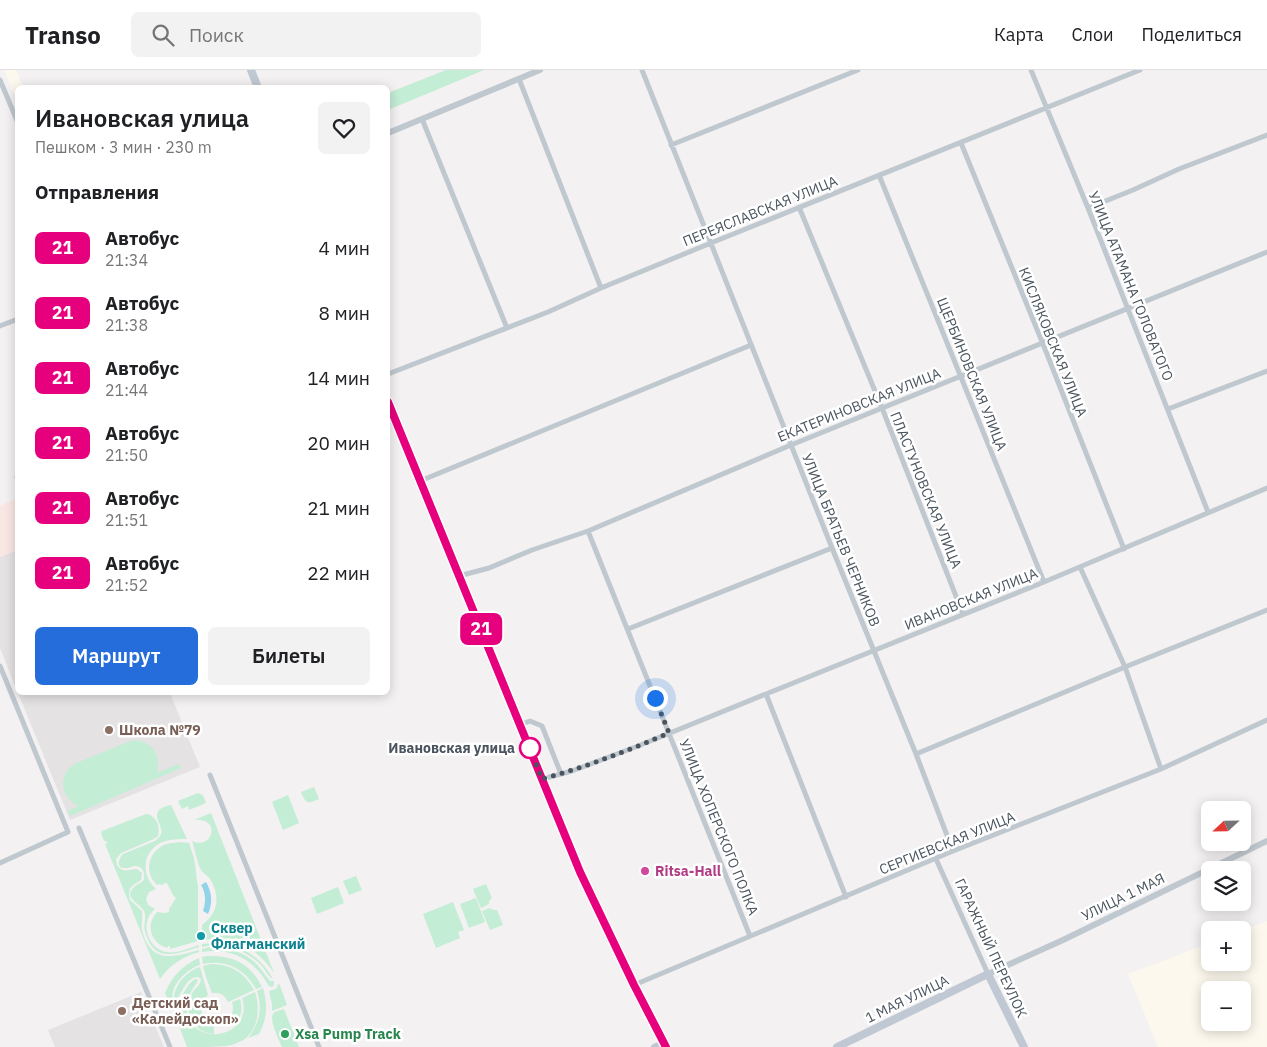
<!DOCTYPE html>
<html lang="ru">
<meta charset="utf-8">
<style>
body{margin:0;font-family:"IBM Plex Sans",sans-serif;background:#f2f2f2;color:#202124;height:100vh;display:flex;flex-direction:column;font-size:19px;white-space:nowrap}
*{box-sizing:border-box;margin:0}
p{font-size:16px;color:#757577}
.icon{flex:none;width:28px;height:28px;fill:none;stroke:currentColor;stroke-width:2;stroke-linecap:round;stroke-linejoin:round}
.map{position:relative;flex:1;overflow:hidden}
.panel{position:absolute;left:15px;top:15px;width:375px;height:610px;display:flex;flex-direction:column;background:#fff;border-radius:8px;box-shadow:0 2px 12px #0003}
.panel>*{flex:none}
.badge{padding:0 10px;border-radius:8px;font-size:18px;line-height:32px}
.needle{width:32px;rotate:248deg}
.tools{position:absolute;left:1201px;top:731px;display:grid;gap:10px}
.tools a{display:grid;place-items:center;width:50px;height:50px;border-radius:8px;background:#fff;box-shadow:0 2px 12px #0003;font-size:25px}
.you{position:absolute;width:25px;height:25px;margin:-12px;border:4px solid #fff;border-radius:50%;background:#1a73e8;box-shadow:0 0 0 8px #1a73e833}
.map>.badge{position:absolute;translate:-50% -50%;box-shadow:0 0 0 2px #fff}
h2{padding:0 20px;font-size:19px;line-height:45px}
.round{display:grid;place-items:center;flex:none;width:52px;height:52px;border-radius:8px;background:#f2f2f2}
.head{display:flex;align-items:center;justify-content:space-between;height:85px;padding:0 20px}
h1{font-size:24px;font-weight:600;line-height:38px}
.action{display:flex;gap:10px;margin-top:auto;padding:10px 20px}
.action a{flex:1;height:58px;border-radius:8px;background:#246dda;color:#fff;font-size:20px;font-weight:600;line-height:58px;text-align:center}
.action a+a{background:#f2f2f2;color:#202124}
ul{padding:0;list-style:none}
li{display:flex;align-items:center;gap:15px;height:65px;padding:0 20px}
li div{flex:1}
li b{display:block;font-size:19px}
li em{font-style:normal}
li .badge{min-width:55px;font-weight:700;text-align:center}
header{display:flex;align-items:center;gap:30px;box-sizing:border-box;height:70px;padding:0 25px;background:#fff;border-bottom:1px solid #e0e0e0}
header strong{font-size:24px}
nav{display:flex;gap:28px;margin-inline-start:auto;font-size:18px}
.search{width:350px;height:45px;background:#f2f2f2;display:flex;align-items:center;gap:12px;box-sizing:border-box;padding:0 18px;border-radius:8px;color:#757577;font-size:19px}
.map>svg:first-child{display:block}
.commercial{fill:#fcf8ed;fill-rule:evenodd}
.education{fill:#e4e2e3}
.medical{fill:#fae7e4}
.green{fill:#c3edd5}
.water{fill:#93d3e8}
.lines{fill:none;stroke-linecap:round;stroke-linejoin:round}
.minor{stroke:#c0c8cf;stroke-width:5}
.tertiary{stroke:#c0c8cf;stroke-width:6}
.secondary{stroke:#c0c9d3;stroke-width:8}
.line-casing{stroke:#fff;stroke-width:11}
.line{stroke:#e6007e;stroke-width:8}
.walk{stroke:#4a545e;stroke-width:5;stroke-dasharray:0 9}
.education-dot{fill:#8d6e63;stroke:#fff;stroke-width:2}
.stop-dot{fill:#fff;stroke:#e6007e;stroke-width:2.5}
.hotel-dot{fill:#d1479c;stroke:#fff;stroke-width:2}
.culture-dot{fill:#0f9aa8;stroke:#fff;stroke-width:2}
.leisure-dot{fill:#2e9e5b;stroke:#fff;stroke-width:2}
.labels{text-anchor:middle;stroke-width:5;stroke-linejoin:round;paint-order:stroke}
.street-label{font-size:14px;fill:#4a545e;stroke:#fff}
.education-label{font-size:14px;font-weight:bold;fill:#785e54;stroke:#fff;text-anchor:start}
.stop-label{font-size:14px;font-weight:bold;fill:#4a545e;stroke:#fff;text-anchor:end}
.hotel-label{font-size:14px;font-weight:bold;fill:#b23c85;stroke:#fff;text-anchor:start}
.culture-label{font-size:14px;font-weight:bold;fill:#0d838f;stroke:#fff;text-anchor:start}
.leisure-label{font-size:14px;font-weight:bold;fill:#27864d;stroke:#fff;text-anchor:start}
</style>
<header>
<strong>Transo</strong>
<div class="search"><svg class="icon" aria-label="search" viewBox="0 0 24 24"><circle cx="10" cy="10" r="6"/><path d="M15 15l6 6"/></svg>Поиск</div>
<nav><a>Карта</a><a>Слои</a><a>Поделиться</a></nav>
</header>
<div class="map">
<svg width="1267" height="977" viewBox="0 0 1267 977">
<rect width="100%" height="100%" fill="#f3f1f1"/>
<!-- commercial -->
<path class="commercial" d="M4 0H16L23 17 18 18 17 31Z
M1267 851V977H1158L1128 904 1210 873V892H1242L1243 860ZM1210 920H1242V952H1210Z"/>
<!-- education -->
<path class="education" d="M17 480V621L0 578V487Z
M18 623H170L200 697 70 750Z
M141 922 164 977H55L48 960Z"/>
<!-- medical -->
<path class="medical" d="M17 428V480L0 487V436Z"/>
<!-- green -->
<path class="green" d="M446 0H484L388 40V23Z
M133 670C153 671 161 685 157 703L179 694 181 698 70 746 68 741 78 736C61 727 57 707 74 694Z
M314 717 319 729C307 734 306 734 301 722Z
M198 723 203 725 206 733 189 740 188 736 182 739 178 731Z
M288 725 299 753 283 760 272 732Z
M171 735 187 769C178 769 169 769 160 773 142 783 141 806 156 819L149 822 146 829 148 835 155 839C139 851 147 879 167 882 177 884 189 878 199 875V877C175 884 154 894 145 861 143 854 147 848 144 841 141 834 122 828 134 817 137 814 141 813 144 810 145 803 143 795 134 796 130 797 131 798 126 798 116 799 118 789 123 784L155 771C171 760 151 750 159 740 162 737 167 736 171 735Z
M211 743 274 903C257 877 233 866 202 870V855C218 844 221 826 210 809 207 805 201 802 200 798 196 789 195 779 192 771 213 781 222 747 194 750Z
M146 744C156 745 161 757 158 766L154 769 121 783 116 789 117 795C123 804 129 799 137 799L142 803 141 810C132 816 127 817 130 830L142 841C143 848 141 854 142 860 151 895 173 887 199 880V882C182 887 170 895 160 909L105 774H107L106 771H104L101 763 102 761Z
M179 772 189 773 194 788 197 809 196 808 198 815V871L170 879V876H168L167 878C151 873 145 855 157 842L165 843 169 842V839L176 828 173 825 167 813H165L162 815 158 814 157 815C144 803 148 784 162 776 167 773 173 773 179 772Z
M356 806 362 820 349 825 343 811Z
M486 814 492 828 489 831V834L481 838 473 819Z
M338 817 344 833 317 844 311 828Z
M476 828 485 852 469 858 460 834Z
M453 832 464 860 458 862 460 868 436 878 423 844Z
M490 838 493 840H497L503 855 490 860 482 841Z
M214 873C240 873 260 886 273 909 268 907 265 899 261 895 245 879 224 873 202 877V874Z
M211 877C229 877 248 883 260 898 264 902 266 907 270 911H274V915L272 917 269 916C266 912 264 907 260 903 246 885 224 878 202 882V879Z
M207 886C233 885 250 893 262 917L256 919C245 899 226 889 203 894L202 887Z
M199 888 200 895C187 899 170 915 173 929L176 930H179C185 922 187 914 195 909L198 910C197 914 194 916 192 920 186 930 185 939 188 950L178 954 165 923C172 906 182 896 199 888Z
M211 894C231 894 245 903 254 920L228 932C225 925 219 922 212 923L206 907 203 896Z
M200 897 208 925 202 931 201 939 202 944 190 949C187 939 188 929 194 920 198 916 200 915 201 909L198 907C187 907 183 920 178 928H174C175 914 187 901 200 897Z
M279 913 287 935 272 941V934L269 921 276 919Z
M263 918C268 935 267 949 259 964L248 968C259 954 263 939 257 921Z
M255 922C260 937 259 958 245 969 240 972 232 975 227 976 216 977 199 977 187 977L179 956 190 952C208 977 253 961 242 928Z
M240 929C243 939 241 947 235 956L228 950C233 944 234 939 232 932Z
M284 939 299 977H282C279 970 269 950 273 944 275 941 281 940 284 939Z
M201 947 204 952 214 955V964C204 963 197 959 191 951Z"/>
<!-- water -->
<path class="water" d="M206 812C212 822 213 833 208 844L203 841C206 832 206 823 201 815Z"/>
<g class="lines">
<!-- minor -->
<path class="minor" d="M642 0 832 478 916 684 953 781
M1031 0 1088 138 1208 442
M519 9 601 218
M0 10 18 53
M422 49 507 258
M961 73 1043 274 1124 479
M671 75 858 0
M879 105 1044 512
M799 137 882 338 963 544
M1088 138 1133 120 1179 99 1267 65
M0 256 18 249
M388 304 548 242 601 218 711 173 1140 0
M1168 339 1267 301
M17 407 18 409
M420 411 751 275
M588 461 750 866
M1080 497 1125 597 1161 699
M459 506 489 498 532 480 588 461 791 375 1267 182
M628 559 832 478
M0 596 68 762 0 793
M766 624 846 827
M520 655 530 651 542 656 561 704
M916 684 1125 597 1267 540
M210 705 319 977
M542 709 572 701 638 676 766 624 1044 512 1267 418
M79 758 170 977
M936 789 988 904
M634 915 953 781 1161 699 1267 650"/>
<!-- tertiary -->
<path class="tertiary" d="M388 63 540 0
M988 904 1063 870 1267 771
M654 977 663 973"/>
<!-- secondary -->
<path class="secondary" d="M251 0 258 18
M388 332 580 802 634 915 666 977
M837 977 988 904 1024 977"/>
</g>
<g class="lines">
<!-- line casing -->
<g class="line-casing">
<path id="line" d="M388 332 580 802 634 915 666 977"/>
</g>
<!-- line -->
<use href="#line" class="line"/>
<!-- walk -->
<path class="walk" d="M530 678 542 709C586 697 627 681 669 663L655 628"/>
</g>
<!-- markers -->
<g class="education-dot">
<circle cx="109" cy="660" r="5"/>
<circle cx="122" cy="941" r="5"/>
</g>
<circle class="stop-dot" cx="530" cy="678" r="10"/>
<circle class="hotel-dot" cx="645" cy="801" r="5"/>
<circle class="culture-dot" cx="201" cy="866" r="5"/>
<circle class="leisure-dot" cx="285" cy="964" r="5"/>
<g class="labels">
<!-- street labels -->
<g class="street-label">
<text transform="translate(760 141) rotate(-22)" y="5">ПЕРЕЯСЛАВСКАЯ УЛИЦА</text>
<text transform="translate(1131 216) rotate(68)" y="5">УЛИЦА АТАМАНА ГОЛОВАТОГО</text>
<text transform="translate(1053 272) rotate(68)" y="5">КИСЛЯКОВСКАЯ УЛИЦА</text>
<text transform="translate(972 304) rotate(68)" y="5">ЩЕРБИНОВСКАЯ УЛИЦА</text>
<text transform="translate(859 335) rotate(-22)" y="5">ЕКАТЕРИНОВСКАЯ УЛИЦА</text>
<text transform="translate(926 420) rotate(68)" y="5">ПЛАСТУНОВСКАЯ УЛИЦА</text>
<text transform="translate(841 470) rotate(68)" y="5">УЛИЦА БРАТЬЕВ ЧЕРНИКОВ</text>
<text transform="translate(971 529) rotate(-22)" y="5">ИВАНОВСКАЯ УЛИЦА</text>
<text transform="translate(719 757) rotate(68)" y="5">УЛИЦА ХОПЕРСКОГО ПОЛКА</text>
<text transform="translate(947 773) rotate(-22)" y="5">СЕРГИЕВСКАЯ УЛИЦА</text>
<text transform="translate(1123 827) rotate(-26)" y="5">УЛИЦА 1 МАЯ</text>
<text transform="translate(991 878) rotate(65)" y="5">ГАРАЖНЫЙ ПЕРЕУЛОК</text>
<text transform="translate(907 929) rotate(-26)" y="5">1 МАЯ УЛИЦА</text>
</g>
<!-- education labels -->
<g class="education-label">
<text x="119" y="665">Школа №79</text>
<text x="132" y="938">Детский сад<tspan x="132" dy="16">«Калейдоскоп»</tspan></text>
</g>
<!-- stop labels -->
<g class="stop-label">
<text x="515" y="683">Ивановская улица</text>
</g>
<!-- hotel labels -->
<g class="hotel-label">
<text x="655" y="806">Ritsa-Hall</text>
</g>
<!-- culture labels -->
<g class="culture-label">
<text x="211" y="863">Сквер<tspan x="211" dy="16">Флагманский</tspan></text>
</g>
<!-- leisure labels -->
<g class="leisure-label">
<text x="295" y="969">Xsa Pump Track</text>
</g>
</g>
</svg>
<div class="tools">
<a><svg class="needle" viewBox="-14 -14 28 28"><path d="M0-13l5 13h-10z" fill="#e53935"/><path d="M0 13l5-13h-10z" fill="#757577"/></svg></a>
<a><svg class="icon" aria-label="layers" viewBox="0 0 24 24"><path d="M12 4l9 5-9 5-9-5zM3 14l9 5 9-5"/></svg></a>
<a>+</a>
<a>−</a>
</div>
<div class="you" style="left:655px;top:628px"></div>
<b class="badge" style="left:481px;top:559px;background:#e6007e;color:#fff">21</b>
<section class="panel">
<div class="head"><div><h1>Ивановская улица</h1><p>Пешком · 3 мин · 230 m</p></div><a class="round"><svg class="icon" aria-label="heart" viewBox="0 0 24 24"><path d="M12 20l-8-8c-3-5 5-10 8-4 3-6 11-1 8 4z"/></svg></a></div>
<h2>Отправления</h2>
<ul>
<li><span class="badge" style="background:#e6007e;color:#fff">21</span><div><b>Автобус</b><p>21:34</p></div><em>4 мин</em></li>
<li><span class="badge" style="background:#e6007e;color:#fff">21</span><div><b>Автобус</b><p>21:38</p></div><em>8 мин</em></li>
<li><span class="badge" style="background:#e6007e;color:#fff">21</span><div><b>Автобус</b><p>21:44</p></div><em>14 мин</em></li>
<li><span class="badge" style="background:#e6007e;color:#fff">21</span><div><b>Автобус</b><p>21:50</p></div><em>20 мин</em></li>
<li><span class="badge" style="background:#e6007e;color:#fff">21</span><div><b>Автобус</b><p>21:51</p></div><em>21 мин</em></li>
<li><span class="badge" style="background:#e6007e;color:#fff">21</span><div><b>Автобус</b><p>21:52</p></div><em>22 мин</em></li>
</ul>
<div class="action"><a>Маршрут</a><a>Билеты</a></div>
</section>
</div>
